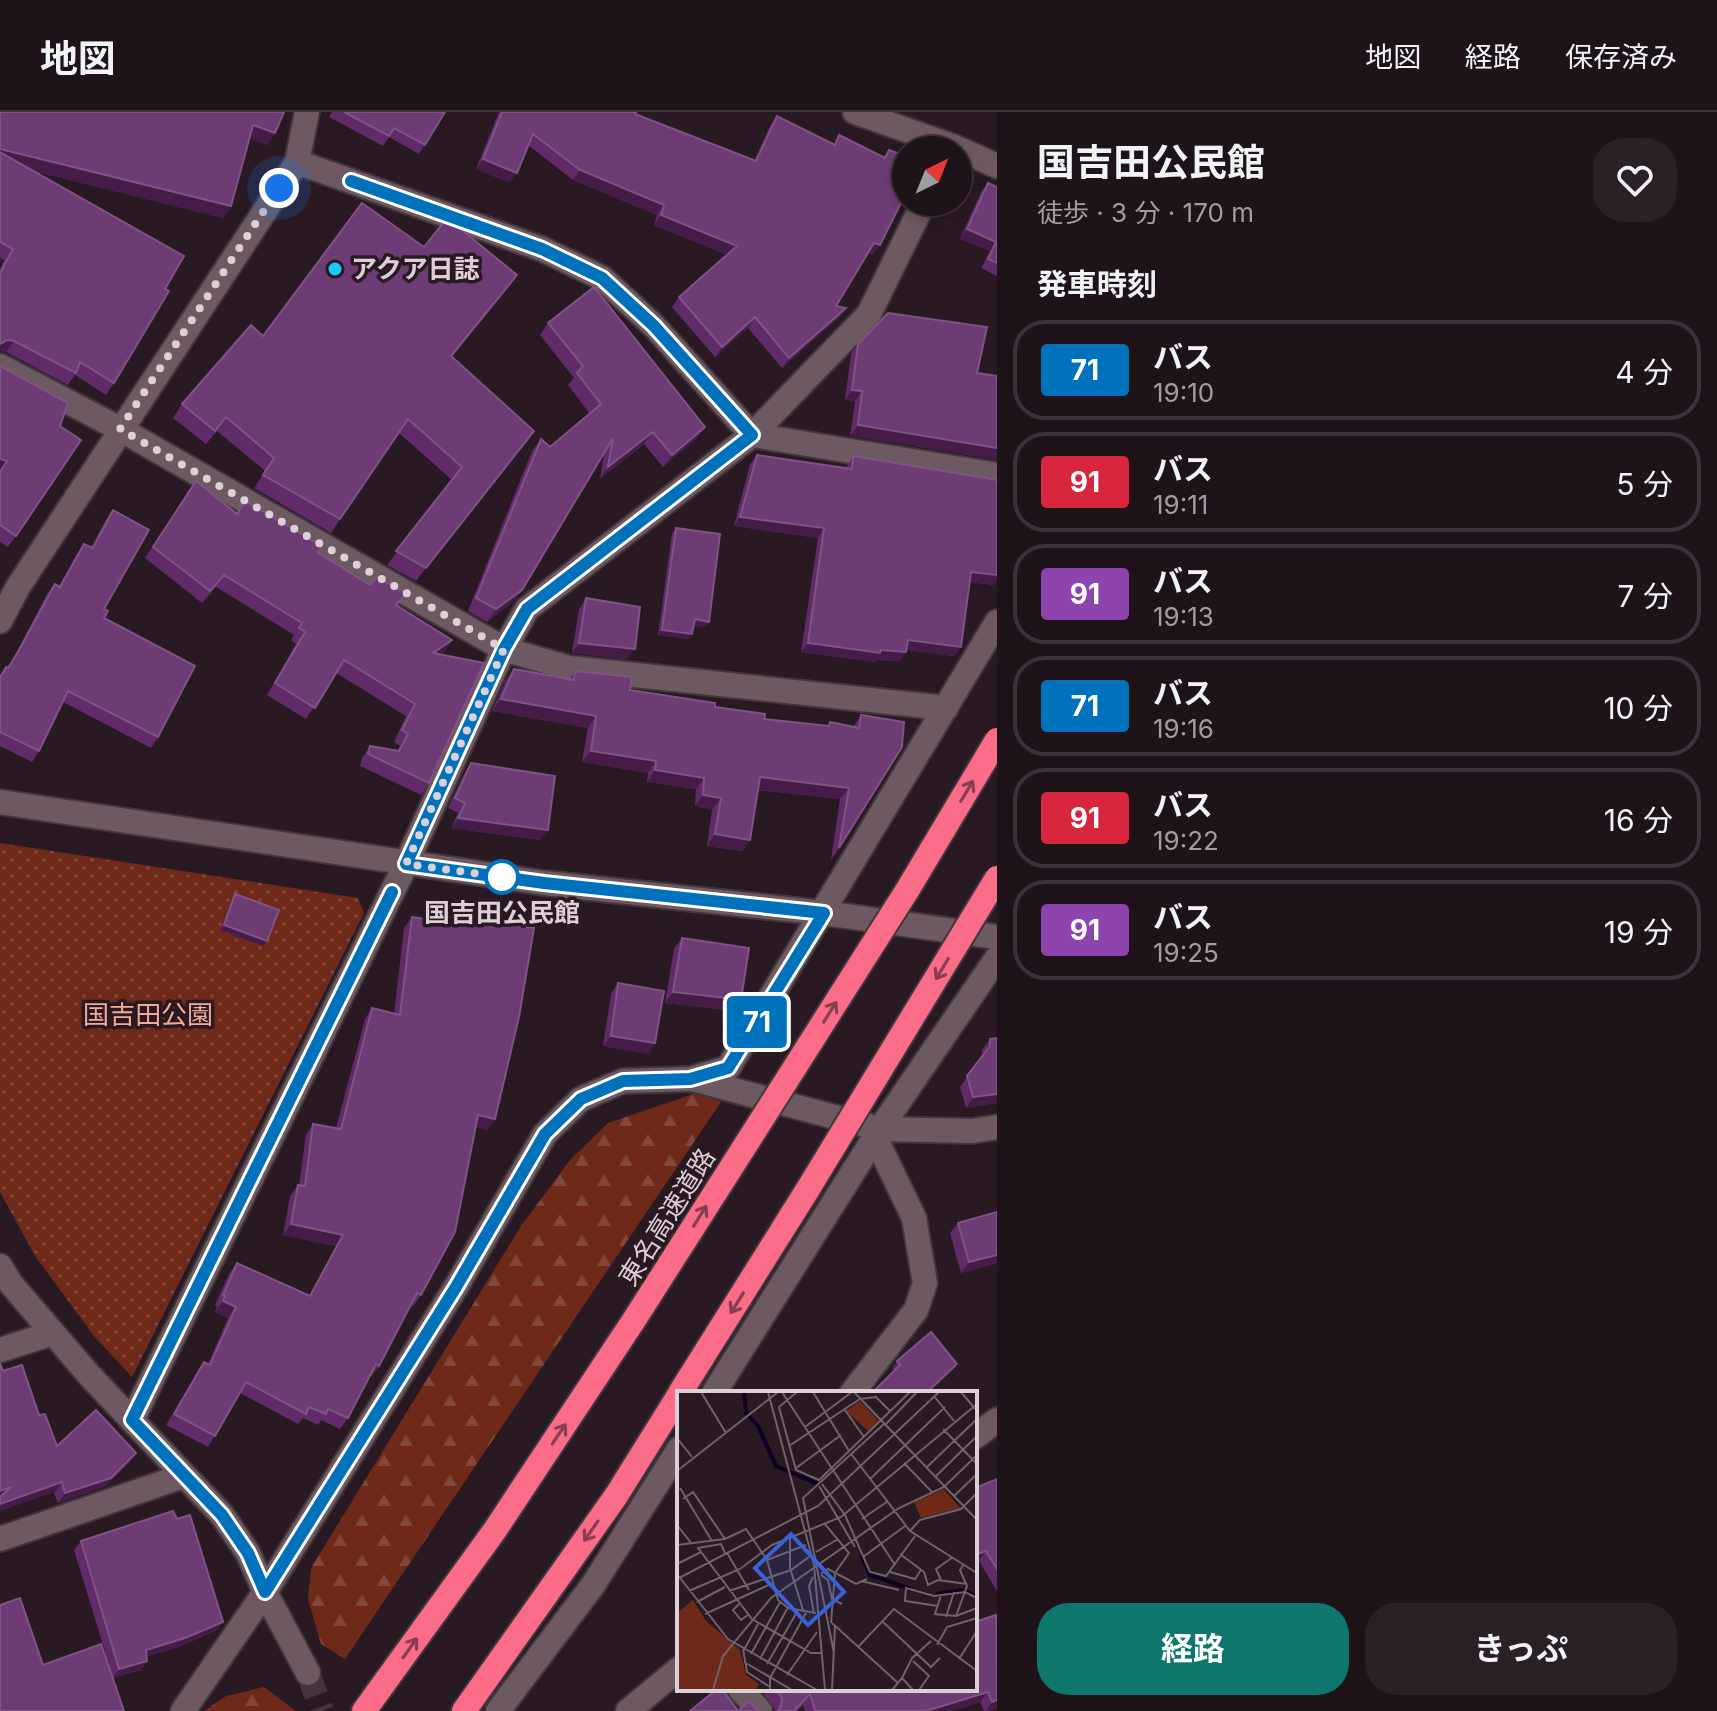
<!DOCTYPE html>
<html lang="ja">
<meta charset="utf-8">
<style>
body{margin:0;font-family:Inter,"Noto Sans JP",sans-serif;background:#2c2027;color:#f1f3f6;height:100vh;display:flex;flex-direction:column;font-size:30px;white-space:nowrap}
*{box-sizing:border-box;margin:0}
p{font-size:26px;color:#a19ea2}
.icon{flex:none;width:44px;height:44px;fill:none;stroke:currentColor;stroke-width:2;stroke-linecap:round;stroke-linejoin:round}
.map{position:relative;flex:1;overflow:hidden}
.drawer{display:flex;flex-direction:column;background:#1f131a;width:720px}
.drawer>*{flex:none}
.badge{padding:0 16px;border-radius:6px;font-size:28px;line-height:52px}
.needle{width:52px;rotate:43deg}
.buttons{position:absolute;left:892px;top:24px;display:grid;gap:16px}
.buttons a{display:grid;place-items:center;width:80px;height:80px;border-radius:50%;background:#1f131a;box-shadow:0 4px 12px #0003,0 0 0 2px #3c3239;font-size:40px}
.you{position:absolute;width:40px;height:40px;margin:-20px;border:6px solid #fff;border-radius:50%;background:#1a73e8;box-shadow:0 0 0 12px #1a73e833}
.map>.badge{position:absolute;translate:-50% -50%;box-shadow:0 0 0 4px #fff}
h2{padding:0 40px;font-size:30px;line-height:72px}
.round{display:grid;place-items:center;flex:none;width:84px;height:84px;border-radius:32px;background:#2c2027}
.overview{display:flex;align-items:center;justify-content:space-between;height:136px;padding:0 40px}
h1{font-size:38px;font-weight:700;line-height:60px}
.action{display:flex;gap:16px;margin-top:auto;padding:16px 40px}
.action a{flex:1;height:92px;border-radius:32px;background:#0f766e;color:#fff;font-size:32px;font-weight:700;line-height:92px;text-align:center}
.action a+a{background:#2c2027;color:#f1f3f6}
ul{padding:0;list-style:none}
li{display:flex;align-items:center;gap:24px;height:100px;margin:0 16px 12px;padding:0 24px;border:4px solid #3c3239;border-radius:32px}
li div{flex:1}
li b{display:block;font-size:30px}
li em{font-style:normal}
li .badge{min-width:88px;font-weight:700;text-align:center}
header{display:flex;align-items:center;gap:48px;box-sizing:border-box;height:112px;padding:0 40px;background:#1f131a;border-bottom:2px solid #3c3239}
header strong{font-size:38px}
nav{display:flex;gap:44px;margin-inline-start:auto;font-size:28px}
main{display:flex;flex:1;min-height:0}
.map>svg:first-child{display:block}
.forest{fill:url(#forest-firs)}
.park{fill:url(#park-dots)}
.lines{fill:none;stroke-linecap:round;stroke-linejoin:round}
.minor-tunnel{stroke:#44343d;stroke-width:24;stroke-dasharray:24 12;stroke-linecap:butt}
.minor-casing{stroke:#41363b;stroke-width:28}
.highway-casing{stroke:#41363b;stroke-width:28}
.minor{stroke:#6c5962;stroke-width:24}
.highway{stroke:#fa6c88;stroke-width:24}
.highway-bridge-casing{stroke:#41363b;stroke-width:28;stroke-linecap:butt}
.highway-bridge{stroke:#fa6c88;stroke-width:24}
.wall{fill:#612a69}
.shaded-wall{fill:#451c48}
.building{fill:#6e3c75;stroke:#7f5384;stroke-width:2}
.oneway{stroke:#873e50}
.line-casing{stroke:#fff;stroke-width:18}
.line{stroke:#0072bc;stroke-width:12}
.walk{stroke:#dbd0d5;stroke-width:8;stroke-dasharray:0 14.4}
.poi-dot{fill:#1bc9fc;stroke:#291922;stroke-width:3}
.stop-dot{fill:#fff;stroke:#0072bc;stroke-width:4}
.labels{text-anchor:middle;stroke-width:7;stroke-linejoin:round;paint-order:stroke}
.poi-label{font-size:26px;font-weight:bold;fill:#dbd0d5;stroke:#291922;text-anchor:start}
.stop-label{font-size:26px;font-weight:bold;fill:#dbd0d5;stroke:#291922}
.park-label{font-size:26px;fill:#f5aa97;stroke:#291922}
.street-label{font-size:26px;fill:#dbd0d5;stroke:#291922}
.inset-river{fill:none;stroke:#0c0020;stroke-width:4}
.inset-road{fill:none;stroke:#70626a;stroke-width:2}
.view{fill:#3a62d8;fill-opacity:0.15;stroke:#3a62d8;stroke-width:4}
.inset-edge{fill:none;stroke:#dbd0d5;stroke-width:4}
</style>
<header>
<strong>地図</strong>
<nav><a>地図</a><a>経路</a><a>保存済み</a></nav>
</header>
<main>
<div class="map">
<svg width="997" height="1599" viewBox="0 0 997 1599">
<defs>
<pattern id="forest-firs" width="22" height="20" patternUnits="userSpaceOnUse" patternTransform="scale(2)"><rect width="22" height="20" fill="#6e2919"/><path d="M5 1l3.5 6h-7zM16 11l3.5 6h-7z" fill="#82473a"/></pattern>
<pattern id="park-dots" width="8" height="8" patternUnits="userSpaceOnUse" patternTransform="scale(2)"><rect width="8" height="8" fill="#6e2919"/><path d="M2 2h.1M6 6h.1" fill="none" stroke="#82473a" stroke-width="1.8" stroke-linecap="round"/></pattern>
</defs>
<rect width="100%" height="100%" fill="#291922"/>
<!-- forest -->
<path class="forest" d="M702 979 721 990 345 1547 321 1532 308 1487 311 1456 521 1114 570 1048 608 1011Z
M264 1575 296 1599H204L226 1584Z"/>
<!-- park -->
<path class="park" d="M0 731 358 786 364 801 132 1265 94 1224 35 1144 0 1080Z"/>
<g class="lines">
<!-- minor-tunnel -->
<path class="minor-tunnel" d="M308 1561 322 1599"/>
<!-- minor casing -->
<g class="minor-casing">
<path id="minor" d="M855 0 952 34 997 54
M297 50 542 137 602 166 654 214 752 323 997 363
M0 254 120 317 504 537 569 556 946 596
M0 509 18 475 297 50 307 0
M0 690 544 771 824 801 997 825
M692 967 880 1017 972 1019 997 1015
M0 1154 11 1172 90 1264 222 1403 248 1441 265 1480 308 1561
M0 1238 53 1221
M714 1281 880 1017 997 846
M852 1281 916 1198 925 1171 914 1106 875 1025
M132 1308 406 752 504 537 527 497 752 323 869 202 924 90
M975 1325 997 1308
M0 1427 183 1364
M740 1577 760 1599
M183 1599 265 1480 456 1175 545 1022 581 987 623 969 690 967 728 956 997 510
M498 1599 593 1473 679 1337
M628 1599 679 1557"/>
</g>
<!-- highway casing -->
<g class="highway-casing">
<path id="highway" d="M680 1281 808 1077
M364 1599 495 1418 634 1208 743 1037
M464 1599 616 1384 679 1283"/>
</g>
<!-- minor -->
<use href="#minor" class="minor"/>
<!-- highway -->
<use href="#highway" class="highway"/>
<!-- highway-bridge casing -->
<g class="highway-bridge-casing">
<path id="highway-bridge" d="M743 1037 908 777 997 628
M808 1077 997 766"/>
</g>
<!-- highway-bridge -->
<use href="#highway-bridge" class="highway-bridge"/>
</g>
<!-- wall -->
<path class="wall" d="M0 0 275 21 267 33 250 26 231 94 223 106 33 59 165 177 114 271 106 283 75 263 68 273 6 240 0 239V157L4 148 0 146Z
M332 0H445L419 42 389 25 383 34 329 5Z
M499 0H636L635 2 754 49 770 14 777 4 834 32 839 23 884 45 889 38 873 143 868 141 836 194 839 206 782 256 748 216 715 245 672 195 679 185 727 143 654 113 657 103 573 68 528 33 510 71 476 57Z
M988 71 997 75V164L981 156 990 139 960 127 981 80Z
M424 135 517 163 452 245 534 319 416 469 387 453 452 368 398 320 331 421 254 376 265 359 217 319 206 332 173 306 182 292 263 224Z
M548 211 705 315 696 327 663 355 644 332 600 367 604 341 522 478 513 490 487 510 468 499 532 339 541 327 550 335 590 302 568 273 574 266 540 223Z
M987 215 850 324 855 290 845 288 851 242 858 232Z
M0 254 60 314 81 328 8 435 0 430Z
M757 343 846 356 847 354 853 344 994 473 970 470 961 535 954 544 907 538 900 549 876 548 874 550 801 540 818 426 734 414 750 352Z
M196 369 236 402 318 441 397 494 452 528 444 540 440 543 429 671 421 683 360 654 362 646 370 634 397 638 400 634 394 630 406 604 336 561 306 607 267 583 296 532 291 528 294 523 216 475 202 491 145 446Z
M113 398 104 506 158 625 151 636 63 590 39 639 32 650 0 634V563L6 555 8 556 12 549 47 482 55 472 59 474 77 442 84 432 91 435 106 408Z
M676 416 706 515 694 513 688 527 658 523 672 421Z
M586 486 627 547 572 541 579 497Z
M514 557 570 567 575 559 630 578 715 595 764 607 827 614 830 610 853 615 861 603 839 736 831 748 840 687 758 678 750 728 742 739 707 734 712 698 695 694 696 677 647 670 648 661 582 650 588 616 492 599 506 568Z
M471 651 540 728 451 716 458 701 448 696 464 662Z
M235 782 267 829 263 834 220 818 232 787Z
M412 805 464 813 469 806 495 1007 487 1018 475 1015 421 1183 413 1194 411 1193 379 1254 371 1265 370 1264 348 1306 340 1317 321 1308 318 1313 303 1306 298 1312 240 1281 208 1335 166 1313 197 1261 204 1250 208 1252 228 1206 215 1200 217 1194 215 1193 229 1162 237 1151 309 1184 336 1134 283 1123 290 1084 298 1073H299L306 1023 313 1012 336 1016 365 907 372 896 394 902 404 816Z
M682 826 734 899 665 891 674 837Z
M618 871 655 931 648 942 603 934 611 882Z
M990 927 997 991 966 996 960 975 982 944V938Z
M997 1100V1151L961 1161 950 1121 958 1111Z
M897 1249 952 1259H894L892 1257Z
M3 1259 39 1303 57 1334 129 1351 104 1375 58 1391Z
M997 1367V1479L979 1449 975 1450V1376Z
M81 1429 217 1518 179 1535 147 1544V1549L141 1558 113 1566 74 1438Z
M975 1510 997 1596 989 1599H984L980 1590 951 1599H805L803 1593 797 1599H774L775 1597 764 1582 768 1577H975Z"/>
<!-- shaded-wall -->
<path class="shaded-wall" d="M253 13 275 21 267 33 245 25Z
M0 37 231 94 223 106 0 51Z
M483 47 517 61 510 71 476 57Z
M580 58 664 93 657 103 573 68Z
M661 103 737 134 730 144 654 113Z
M967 117 996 130 990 139 960 127Z
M874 131 880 133 873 143 867 141Z
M517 163 508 176 442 257 451 244Z
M846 196 839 206 782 256 789 246Z
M755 205 748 216 715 245 722 235Z
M7 228 14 229 6 240 0 239V232Z
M852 278 862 279 855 290 845 288Z
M858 313 997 336V348L850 324Z
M705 315 696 327 663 355 672 343Z
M534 319 525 332 416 469 426 456Z
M653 320 644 332 600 367 608 355Z
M0 347 7 349 0 359Z
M740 405 824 416 818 426 734 414Z
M971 460 997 463V469L994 473 964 469Z
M522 478 513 490 487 510 496 497Z
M695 507 709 510 706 515 691 513Z
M662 518 692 522 688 527 658 523Z
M452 528 444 540 424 553 433 541Z
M908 528 961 535 954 544 901 537Z
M579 531 635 537 627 547 572 541Z
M808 531 906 540 900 549 876 548 874 550 801 540Z
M501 587 596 604 588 616 492 599Z
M591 639 656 649 648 661 582 650Z
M655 658 704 666 696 677 647 670Z
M760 665 849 676 840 687 752 677Z
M703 683 721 686 712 698 695 694Z
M458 706 548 718 540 728 451 716Z
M715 722 750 728 742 739 707 734Z
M224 813 267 829 263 834 220 818Z
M673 880 741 888 734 899 665 891Z
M611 924 655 931 648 942 603 934Z
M997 982V991L966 996 973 985Z
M478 1003 495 1007 487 1018 470 1014Z
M291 1112 343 1123 336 1134 283 1123Z
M997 1143V1151L961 1161 969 1150Z
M223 1189 236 1195 228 1206 215 1200Z
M957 1252 952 1259 929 1281H926Z
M136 1341 129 1351 104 1375 58 1391 65 1381Z
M62 1370 55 1380 0 1399V1392Z
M11 1375 0 1386V1379Z
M986 1439 979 1449 975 1450V1443Z
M223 1510 217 1518 179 1535 139 1547 146 1538Z
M147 1549 141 1558 113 1566 119 1557Z
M988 1580 980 1590 951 1599H926Z
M997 1588V1596L986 1599 992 1590Z"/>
<!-- building -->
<path class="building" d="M0 0H284L275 21 253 13 231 94 0 37Z
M344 0H445L425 33 394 16 389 24Z
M502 0H636L635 2 756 49 777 4 835 33 839 23 885 46 889 38 906 44V81L880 133 874 131 836 194 846 196 789 246 755 205 722 235 679 185 737 134 661 103 664 93 580 58 533 22 517 61 483 47Z
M0 40 184 144 165 177 169 179 114 271 80 250 76 261 14 229 7 228 0 232V161L13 137 0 130Z
M988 71 997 75V151L988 147 996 130 967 117Z
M362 91 424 135 447 106 517 163 451 244 534 319 426 456 396 439 462 355 408 307 340 407 263 363 274 346 226 305 215 319 182 292 251 213 263 224Z
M594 175 705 315 672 343 653 320 608 355 613 326 522 478 496 497 476 486 541 327 550 335 601 292 577 261 583 254 548 211Z
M888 201 987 215 977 261 997 264V336L858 313 862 279 852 278 858 232Z
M0 254 68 291 60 314 81 328 16 424 0 413V360L7 349 0 347Z
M757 343 852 357 853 344 997 368V463L971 460 961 535 908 528 906 540 881 538 880 541 808 531 824 416 740 405Z
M196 369 237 402 245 389 322 434 318 441 370 473 377 465 406 481 396 493 452 528 433 541 484 551 429 671 368 642 370 634 399 639 408 622 402 618 415 592 344 548 315 596 275 571 305 520 299 516 302 511 224 463 210 479 153 435Z
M113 398 149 418 104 497 108 499 104 506 195 554 158 625 68 579 39 639 0 620V566L6 555 8 556 19 538 55 472 60 475 84 432 93 436Z
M676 416 720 422 709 510 695 507 692 522 662 518Z
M586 486 640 495 635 537 579 531Z
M514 557 574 568 575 559 632 565 630 578 715 591V595L765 602 764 607 829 614 830 610 859 616 861 603 904 610 902 635 839 736 849 676 760 665 750 728 715 722 721 686 703 683 704 666 655 658 656 649 591 639 596 604 501 587Z
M471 651 555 664 548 718 458 706 465 691 455 686Z
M235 782 279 798 267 829 224 813Z
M412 805 467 813 469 806 534 816 519 905 495 1007 478 1003 455 1120 421 1183 417 1181 379 1254 376 1252 348 1306 328 1297 326 1302 309 1295 306 1302 246 1270 215 1324 174 1302 204 1250 210 1253 236 1195 223 1189 225 1184 223 1183 237 1151 310 1184 343 1123 291 1112 298 1073 305 1074 313 1012 341 1017 372 896 400 903Z
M682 826 749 836 741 888 673 880Z
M618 871 664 879 655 931 611 924Z
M997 926V982L973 985 967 964 990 934V927Z
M997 1100V1143L969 1150 958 1111Z
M931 1220 957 1252 926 1281H872L900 1253 897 1249Z
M0 1251 3 1259 22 1253 39 1303 45 1302 57 1334 96 1298 136 1341 111 1366 65 1381 62 1370 0 1392V1385L11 1375 0 1379Z
M997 1367V1457L986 1439 975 1443V1376Z
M173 1399 177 1407 190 1403 223 1510 185 1526 146 1538 147 1549 119 1557 81 1429Z
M20 1486 43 1553 101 1532 124 1599H0V1493Z
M996 1503 997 1588 992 1590 988 1580 926 1599H815L810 1582 794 1599H778L781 1594 782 1586 776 1577H975V1510Z
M717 1577H722L738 1599H690Z
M749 1590 758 1599H738Z"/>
<!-- one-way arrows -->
<defs><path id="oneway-shaft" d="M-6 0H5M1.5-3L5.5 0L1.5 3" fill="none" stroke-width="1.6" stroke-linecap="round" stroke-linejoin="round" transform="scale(2)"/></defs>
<g class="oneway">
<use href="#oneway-shaft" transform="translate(967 679) rotate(-59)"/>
<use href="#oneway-shaft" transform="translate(942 857) rotate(121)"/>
<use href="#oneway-shaft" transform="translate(830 900) rotate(-58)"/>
<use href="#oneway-shaft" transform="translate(700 1104) rotate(-58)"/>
<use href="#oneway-shaft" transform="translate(737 1191) rotate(122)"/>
<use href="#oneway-shaft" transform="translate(559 1322) rotate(-56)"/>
<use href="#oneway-shaft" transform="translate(591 1419) rotate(125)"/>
<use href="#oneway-shaft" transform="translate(410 1536) rotate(-54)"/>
</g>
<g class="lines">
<!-- line casing -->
<g class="line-casing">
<path id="line" d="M351 69 542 137 602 166 654 214 752 323 527 497 504 537 406 752 544 771 824 801 728 956 690 967 623 969 581 987 545 1022 456 1175 265 1480 248 1441 222 1403 132 1308 392 780"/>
</g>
<!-- line -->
<use href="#line" class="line"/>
<!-- walk -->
<path class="walk" d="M279 76 120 317 504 537 406 752 502 765"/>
</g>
<!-- markers -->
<circle class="poi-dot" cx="335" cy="157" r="8"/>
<circle class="stop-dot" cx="502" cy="765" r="16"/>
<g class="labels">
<!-- poi labels -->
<g class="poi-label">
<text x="351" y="166">アクア日誌</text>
</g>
<!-- stop labels -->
<g class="stop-label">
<text x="502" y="810">国吉田公民館</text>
</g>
<!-- park labels -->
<g class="park-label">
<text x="148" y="912">国吉田公園</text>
</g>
<!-- street labels -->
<g class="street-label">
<text transform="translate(667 1105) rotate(-58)" y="9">東名高速道路</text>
</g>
</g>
<!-- overview -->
<g transform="translate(677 1279)">
<rect width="300" height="300" fill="#291922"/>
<path d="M16 209 29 230 63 259 69 284 82 293 79 299H0V222Z" fill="#6e2919"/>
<path d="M183 10 202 30 191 40 169 20ZM267 98 283 117 244 127 237 111Z" fill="#6e2919"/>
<path class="inset-river" d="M67 1 69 22 81 35 99 75 143 94M184 164 193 184 234 198M259 203 286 199 299 205"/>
<path class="inset-road" d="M24 1 49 42M91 1 137 174 148 299M105 1 218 174M120 1 102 16 119 79 142 89 233 1M136 1 172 60M177 1 300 129M284 1 300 20M257 5 277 30M168 19 187 46M208 34 240 1M128 36 175 1M266 38 300 73M0 47 15 66M112 55 183 8 199 6 213 20M175 64 233 140 300 182M227 72 255 101M250 76 300 28M119 77 164 44M0 80 101 1M258 86 300 45M193 88 268 16M145 93 168 124 193 181 209 185 238 145M142 95 178 156M3 97 35 150M277 105 300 83M6 108 16 101 48 148M185 128 211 110M148 133 172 162 158 182 154 232M0 134 15 153M233 140 243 129 284 118 300 102M113 146V177L126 219M0 154 48 148 69 138 90 169 101 209 111 217 139 222M24 161 21 157 44 153 48 162M139 161 161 148M50 162 72 199M223 163 247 181 251 194 261 189 290 193M186 166 228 135M90 169 129 154M0 173 24 161 75 228 134 262H145M213 181 238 188 244 179M0 183 51 248 140 299M144 183 151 178 179 193 190 188M144 184 151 189 155 208 165 213M136 186 132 195 137 223M0 188 141 115 262 1M264 189 259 178 276 166M184 190 222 199M12 200 63 178 95 154 164 126 300 13M52 200 114 179 132 166M264 204 258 223 279 225 300 217M20 211 48 196M62 213 56 219 64 229 71 224M261 215 228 210 229 197 257 205 288 201 300 207M28 223 94 193M279 225 290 195 283 179 287 173M269 226 277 201M205 230 254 276 263 267M155 232 221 292M260 254 270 236 300 227M181 256 217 218 300 280M66 258 70 281 93 296M67 259 81 233M157 262 126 107 207 33M74 263 103 211M83 268 110 218M282 268 300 240M236 270 252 285 242 299M67 271 115 299M90 273 121 219M110 284 140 241M225 287 235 267 254 250M36 299 46 265 94 207 222 117 267 96 300 64M93 299V287L130 220M155 299 158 235M215 299 225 287 236 299"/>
<path class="view" d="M114 143 167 201 131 234 78 177Z"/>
<rect width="300" height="300" class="inset-edge"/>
</g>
</svg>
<div class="buttons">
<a><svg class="needle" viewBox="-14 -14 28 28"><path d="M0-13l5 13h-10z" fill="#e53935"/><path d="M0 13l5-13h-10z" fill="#a19ea2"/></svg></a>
</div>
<div class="you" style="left:279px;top:76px"></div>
<b class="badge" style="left:757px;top:910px;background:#0072bc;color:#fff">71</b>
</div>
<section class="drawer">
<div class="overview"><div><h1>国吉田公民館</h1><p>徒歩 · 3 分 · 170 m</p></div><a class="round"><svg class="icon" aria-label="heart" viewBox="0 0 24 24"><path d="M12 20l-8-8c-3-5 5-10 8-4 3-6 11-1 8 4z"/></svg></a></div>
<h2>発車時刻</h2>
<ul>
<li><span class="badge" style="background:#0072bc;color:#fff">71</span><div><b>バス</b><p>19:10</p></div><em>4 分</em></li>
<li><span class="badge" style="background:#d7263d;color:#fff">91</span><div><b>バス</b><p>19:11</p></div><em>5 分</em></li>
<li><span class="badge" style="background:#8e44ad;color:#fff">91</span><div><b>バス</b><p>19:13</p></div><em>7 分</em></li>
<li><span class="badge" style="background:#0072bc;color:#fff">71</span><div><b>バス</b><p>19:16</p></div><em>10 分</em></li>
<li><span class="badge" style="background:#d7263d;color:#fff">91</span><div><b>バス</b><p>19:22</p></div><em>16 分</em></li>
<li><span class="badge" style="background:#8e44ad;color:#fff">91</span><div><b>バス</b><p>19:25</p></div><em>19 分</em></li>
</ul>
<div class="action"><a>経路</a><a>きっぷ</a></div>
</section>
</main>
